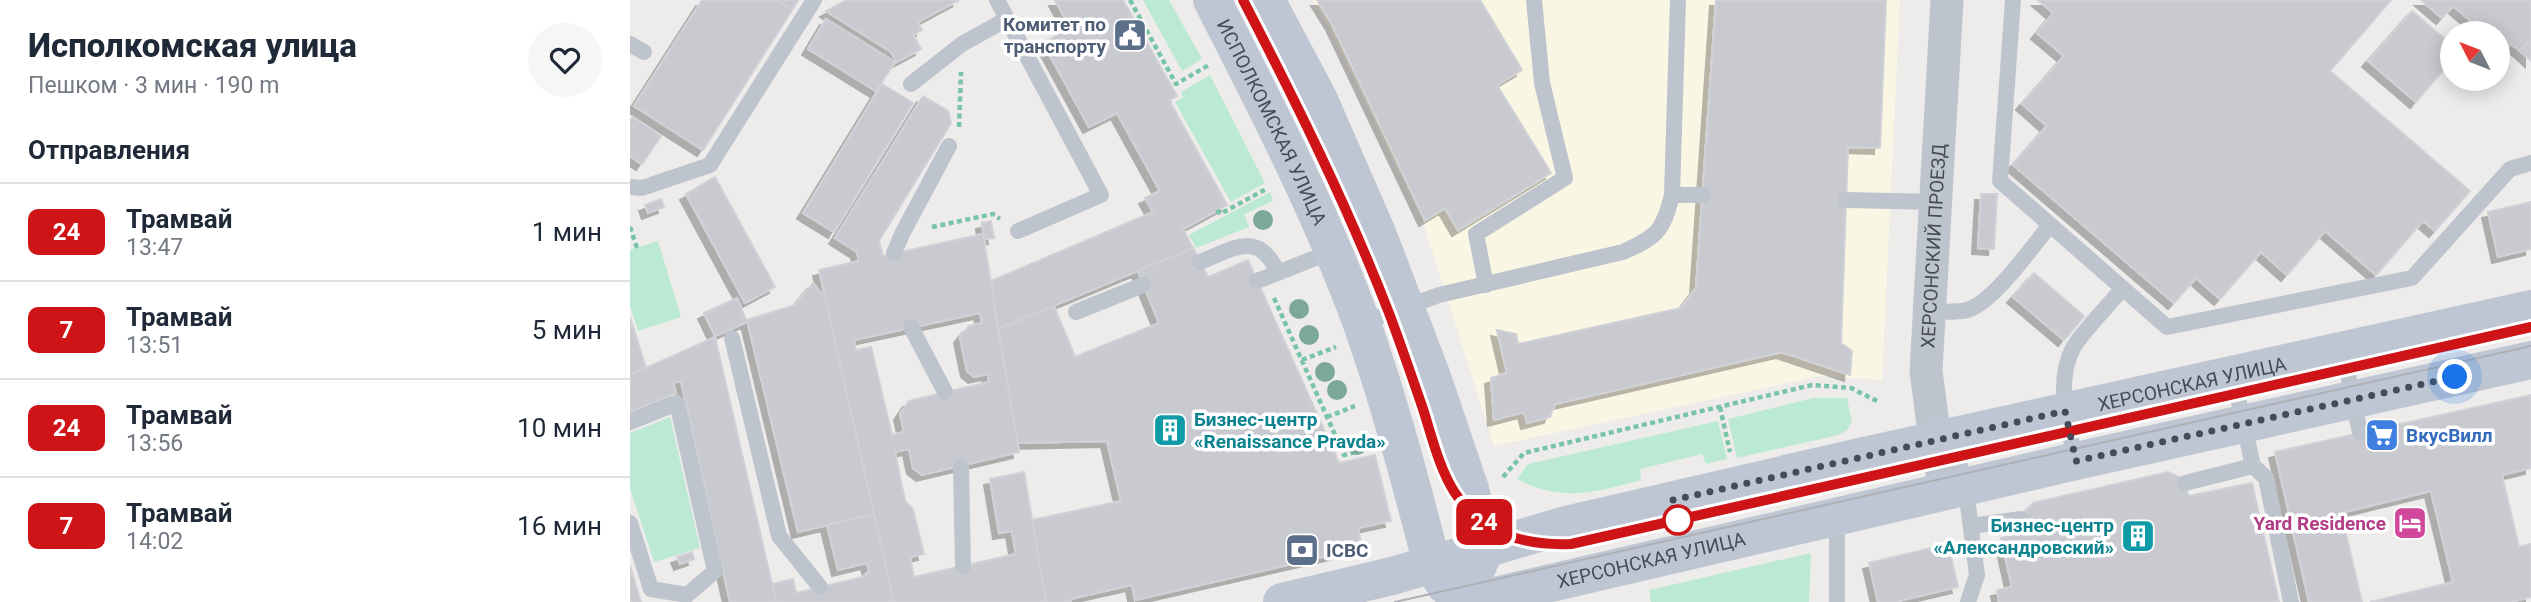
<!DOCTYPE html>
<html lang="ru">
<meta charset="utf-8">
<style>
body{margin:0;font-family:Roboto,sans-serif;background:#f6f6f7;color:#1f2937;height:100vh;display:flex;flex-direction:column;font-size:26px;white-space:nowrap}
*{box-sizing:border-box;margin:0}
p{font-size:23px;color:#747a83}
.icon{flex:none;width:38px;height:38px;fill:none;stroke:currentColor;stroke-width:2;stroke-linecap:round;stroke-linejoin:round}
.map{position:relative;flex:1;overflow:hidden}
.drawer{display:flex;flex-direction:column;background:#fff;width:630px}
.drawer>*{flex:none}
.badge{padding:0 14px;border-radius:10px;font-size:24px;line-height:46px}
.needle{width:46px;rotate:312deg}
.buttons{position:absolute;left:1810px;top:21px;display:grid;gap:14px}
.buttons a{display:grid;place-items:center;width:70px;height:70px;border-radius:50%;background:#fff;box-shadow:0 4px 18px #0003;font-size:35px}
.you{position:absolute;width:35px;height:35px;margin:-18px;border:5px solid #fff;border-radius:50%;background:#1a73e8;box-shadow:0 0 0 10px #1a73e833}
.map>.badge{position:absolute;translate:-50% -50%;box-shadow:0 0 0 4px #fff}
h2{padding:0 28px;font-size:26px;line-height:63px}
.round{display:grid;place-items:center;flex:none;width:74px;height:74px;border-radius:37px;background:#f6f6f7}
.headline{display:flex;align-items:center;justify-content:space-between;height:119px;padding:0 28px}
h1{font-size:33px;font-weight:800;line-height:52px}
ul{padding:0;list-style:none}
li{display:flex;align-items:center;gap:21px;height:98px;padding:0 28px;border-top:2px solid #e0e1e3}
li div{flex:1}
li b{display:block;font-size:26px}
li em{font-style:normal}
li .badge{min-width:77px;font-weight:700;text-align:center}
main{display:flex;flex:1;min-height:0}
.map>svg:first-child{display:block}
.commercial{fill:#f9f6e4}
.green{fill:#bce9d3}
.building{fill:#c9cad0;stroke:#d0d1d7;stroke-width:2;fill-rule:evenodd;filter:url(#shadow)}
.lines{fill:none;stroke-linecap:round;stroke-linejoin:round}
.path{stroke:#78c4a8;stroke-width:4.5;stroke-dasharray:5 3.5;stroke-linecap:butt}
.lane{stroke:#bec4cd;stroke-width:16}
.street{stroke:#bec4cd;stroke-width:33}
.secondary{stroke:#bfc6d3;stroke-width:38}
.tram{stroke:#aeb0b5;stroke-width:2}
.tree{fill:#7ca897}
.line-casing{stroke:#fff;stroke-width:16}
.line{stroke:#ce1417;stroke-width:10}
.walk{stroke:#464c57;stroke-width:7;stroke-dasharray:0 12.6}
.stop-dot{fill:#fff;stroke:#ce1417;stroke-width:3.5}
.labels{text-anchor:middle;stroke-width:7;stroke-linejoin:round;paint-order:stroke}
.service-label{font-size:19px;font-weight:bold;fill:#4e5e75;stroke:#fff;text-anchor:end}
.street-label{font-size:19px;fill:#464c57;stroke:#fff}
.culture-label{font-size:19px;font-weight:bold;fill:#0d838f;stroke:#fff;text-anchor:start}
.shop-label{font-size:19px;font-weight:bold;fill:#366cbe;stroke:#fff;text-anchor:start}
.hotel-label{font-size:19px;font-weight:bold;fill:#b23c85;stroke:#fff;text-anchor:end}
</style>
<main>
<section class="drawer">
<div class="headline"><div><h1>Исполкомская улица</h1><p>Пешком · 3 мин · 190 m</p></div><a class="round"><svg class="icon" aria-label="heart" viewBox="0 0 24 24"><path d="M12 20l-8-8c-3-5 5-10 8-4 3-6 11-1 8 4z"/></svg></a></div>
<h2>Отправления</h2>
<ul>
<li><span class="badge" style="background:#ce1417;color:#fff">24</span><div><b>Трамвай</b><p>13:47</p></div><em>1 мин</em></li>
<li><span class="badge" style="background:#ce1417;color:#fff">7</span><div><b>Трамвай</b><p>13:51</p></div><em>5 мин</em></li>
<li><span class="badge" style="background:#ce1417;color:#fff">24</span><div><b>Трамвай</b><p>13:56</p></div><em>10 мин</em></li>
<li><span class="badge" style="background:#ce1417;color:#fff">7</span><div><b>Трамвай</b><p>14:02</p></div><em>16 мин</em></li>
</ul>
</section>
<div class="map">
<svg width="1901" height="602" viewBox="0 0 1901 602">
<defs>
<filter id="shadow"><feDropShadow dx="-6" dy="6" stdDeviation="0" flood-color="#0004"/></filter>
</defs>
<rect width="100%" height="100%" fill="#eeeceb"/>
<!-- commercial -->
<path class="commercial" d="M682 0H1270L1252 380 1191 376 864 446 793 222 699 27Z"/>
<!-- green -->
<path class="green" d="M513 0H539L572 59 552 71Z
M580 75 635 183 601 202 545 102 553 97 551 92Z
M640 192 643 201 614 214 619 227 566 248 559 235Z
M28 241 51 317 8 331 0 306V250Z
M1183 398H1217L1222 422 1217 430 1208 435 1107 458 1098 419Z
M40 417 70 548 24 562 0 488V433Z
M1088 421 1097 459 1076 464 1072 454 1010 469 1011 480C966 492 931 503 887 479L898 464Z
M1181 553 1179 602H1021L1019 590Z"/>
<!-- building -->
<path class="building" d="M72 0H146L162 10 73 150 4 106Z
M146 0H168L162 10Z
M217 0H329L288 22 292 30 283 35 291 49 267 62 261 52 196 11Z
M425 0H493L547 96 539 100 597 205 553 229 563 248 368 329 361 281 523 212 515 198 530 191 487 113 459 127 413 43 440 28Z
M687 0H850L892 70 867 85 921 173 828 230 815 208 795 220 702 24Z
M1086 0H1256L1250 148 1218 147 1211 343 1222 351 1220 375 1152 352 925 404 920 417 897 423 894 412 864 420 861 378 877 373 867 330 886 334 888 344 1051 308 1066 288Z
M1408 0H1761L1700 71 1840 191 1805 231 1793 221 1746 275 1695 231 1657 275 1631 252 1590 299 1566 278 1544 303 1383 165 1417 126 1392 104 1434 56 1407 33 1423 13Z
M1791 0H1901V39L1890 51 1881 44 1875 50 1867 43V33H1855L1823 6 1812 18Z
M1782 11 1822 45V60L1786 102 1738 61Z
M196 19 265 62 246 91 178 49Z
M1901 39V61L1890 51Z
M252 84 283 103 204 232 173 213Z
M293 96 318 111 321 123 249 241 253 256 353 234 389 452 292 475 283 468 279 449 265 452 275 501 283 509 294 554 280 557 284 577 386 554 382 531 369 533 360 479 394 472 416 602H264L189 270 229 261 227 252 205 238ZM350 313 352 323 339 326 330 337 337 371 344 377 358 374 359 382 279 401 270 414 274 432 262 435 241 347 226 350 224 340Z
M3 117 31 136 12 164 0 156V121Z
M85 177 145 287 115 303 56 194Z
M1351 194H1367L1364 249 1348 248Z
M31 199 34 207 18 213 15 205Z
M1901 202V249L1868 257 1858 212Z
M361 221 364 238 354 239 352 223Z
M563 248 578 277 618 260 709 463 745 455 761 521 728 528 732 548 505 600 502 585 440 599 441 602H416L402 520 491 501 477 441 388 443 368 329 424 306 445 357 529 323 508 271Z
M1404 273 1454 316 1434 340 1383 297Z
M183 283 195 298 244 514 168 532 117 320 165 305Z
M107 298 117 322 85 336 74 313Z
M0 317 16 368 0 375Z
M85 337 142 584 146 602H100L51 381 43 383 46 393 0 412V375Z
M1901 395V468L1872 475 1889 547 1901 544V597L1880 602H1740L1823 582 1801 491 1711 513 1732 602H1679L1645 452Z
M1538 472 1551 478 1559 496 1622 483 1649 602H1369L1367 590 1382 587 1371 538 1392 533 1394 513 1403 503Z
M244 514 264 602H146L142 584 163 579 166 593 233 577 239 571 237 563 208 570 197 525Z
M1318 544 1328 587 1264 602H1248L1239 563Z
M62 552 64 559 50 564 47 557Z
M0 566 11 602H0Z"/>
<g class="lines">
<!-- path -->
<path class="path" d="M500 0 546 84 579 65
M329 127 331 72
M587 210 590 214 638 188
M0 227 7 248
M302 227 363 214 370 219
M644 298 714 455 738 449
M672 360 706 347
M1090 407 1100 452
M697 417 725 406
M873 477 894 453 1182 385 1221 388 1249 402"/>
<!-- lane -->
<path class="lane" d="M367 0 471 195 388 231
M1383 0 1370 181 1537 327 1782 278 1880 169 1901 163
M0 44 14 52
M281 84 332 44 377 19
M0 187 12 188 80 165 184 0
M1042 195H1073
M1216 200 1306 202
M264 253 272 234 319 146
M570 262C604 249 628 229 648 273
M627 281 703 251
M856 285 846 234 935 178 912 83 904 0
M446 312 513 285
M1299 312C1311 311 1326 313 1337 310 1363 303 1402 247 1420 225
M732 323 809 295 993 252C1027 237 1033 231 1042 195L1048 0
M281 327 315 392
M102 338 149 536 190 587
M1713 350 1730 433
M0 422 47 403 85 571 57 595 21 589 0 523
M1324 436 1338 505 1347 575 1338 602
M1446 461C1438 426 1425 383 1443 348 1451 333 1480 304 1492 289
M1623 466 1636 478 1661 602
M331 467 333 566
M1555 483 1623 466 1603 375
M1204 518 1207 536V602
M1341 526 1391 519"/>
<!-- street -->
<path class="street" id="s1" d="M1316 491 1305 440 1296 371 1317 0"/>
<!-- secondary -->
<g class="secondary">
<path id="s2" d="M582 0C636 106 691 212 732 324 760 403 781 484 802 564L816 586"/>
<path d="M636 0 689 100 747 233 802 377 840 489 855 549 845 572"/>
<path id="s3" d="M652 602 762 576 936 525 1225 458 1901 309"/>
<path id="s4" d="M839 602 1446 461 1901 360"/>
</g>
<!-- tram -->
<path class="tram" d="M613 0C667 102 717 205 759 313 771 345 782 377 793 409 802 437 809 467 825 493 852 533 895 545 941 544L1901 327
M765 602 1901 346"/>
</g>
<!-- trees -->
<g class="tree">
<circle cx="633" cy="220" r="10"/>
<circle cx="669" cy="309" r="10"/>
<circle cx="679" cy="335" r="10"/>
<circle cx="695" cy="372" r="10"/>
<circle cx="707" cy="390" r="10"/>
<circle cx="727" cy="445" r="10"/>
</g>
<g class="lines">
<!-- line casing -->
<g class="line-casing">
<path id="line" d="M613 0C666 102 717 205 759 313 771 345 782 377 793 409 802 437 809 468 825 493 852 534 894 546 941 544L1901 327"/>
</g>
<!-- line -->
<use href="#line" class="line"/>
<!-- walk -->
<path class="walk" d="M1048 520 1039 501 1435 411 1446 461 1825 377"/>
</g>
<!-- icons -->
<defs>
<g id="civic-square" transform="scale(1.75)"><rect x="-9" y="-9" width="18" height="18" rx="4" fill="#5c6f8a" stroke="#fff"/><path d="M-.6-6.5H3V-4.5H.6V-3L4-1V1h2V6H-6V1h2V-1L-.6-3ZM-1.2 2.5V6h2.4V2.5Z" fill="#fff"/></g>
<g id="building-square" transform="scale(1.75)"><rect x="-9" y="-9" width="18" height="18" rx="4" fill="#0f9aa8" stroke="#fff"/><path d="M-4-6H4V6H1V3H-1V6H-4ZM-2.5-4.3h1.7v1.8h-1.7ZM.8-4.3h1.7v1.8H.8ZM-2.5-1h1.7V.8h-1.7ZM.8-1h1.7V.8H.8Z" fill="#fff"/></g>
<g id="supermarket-square" transform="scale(1.75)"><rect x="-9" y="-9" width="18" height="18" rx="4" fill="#3f7fe0" stroke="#fff"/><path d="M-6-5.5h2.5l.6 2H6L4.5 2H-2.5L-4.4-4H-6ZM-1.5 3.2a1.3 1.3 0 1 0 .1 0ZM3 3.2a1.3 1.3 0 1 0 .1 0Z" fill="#fff"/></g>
<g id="hotel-square" transform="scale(1.75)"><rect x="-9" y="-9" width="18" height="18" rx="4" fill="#d1479c" stroke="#fff"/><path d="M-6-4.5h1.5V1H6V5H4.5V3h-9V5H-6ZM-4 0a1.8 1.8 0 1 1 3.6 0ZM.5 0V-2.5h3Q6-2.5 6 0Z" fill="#fff"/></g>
<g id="bank-square" transform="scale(1.75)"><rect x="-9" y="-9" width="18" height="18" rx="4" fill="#5c6f8a" stroke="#fff"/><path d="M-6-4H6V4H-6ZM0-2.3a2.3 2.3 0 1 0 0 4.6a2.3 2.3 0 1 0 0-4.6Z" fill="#fff"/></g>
</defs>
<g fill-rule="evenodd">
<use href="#civic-square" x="500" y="35"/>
<use href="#building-square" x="540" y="430"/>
<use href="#supermarket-square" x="1752" y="435"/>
<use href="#hotel-square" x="1780" y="523"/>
<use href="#building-square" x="1508" y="536"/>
<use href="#bank-square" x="672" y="550"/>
</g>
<!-- markers -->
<circle class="stop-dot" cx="1048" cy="520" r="14"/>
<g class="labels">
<!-- service labels -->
<g class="service-label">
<text x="476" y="31">Комитет по<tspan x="476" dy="22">транспорту</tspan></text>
<text x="696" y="557" text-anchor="start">ICBC</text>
</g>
<!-- street labels -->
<g class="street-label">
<text dy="7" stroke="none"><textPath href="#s2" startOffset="136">ИСПОЛКОМСКАЯ УЛИЦА</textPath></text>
<text dy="7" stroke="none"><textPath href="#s1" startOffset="247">ХЕРСОНСКИЙ ПРОЕЗД</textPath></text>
<text dy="7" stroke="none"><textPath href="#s3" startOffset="936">ХЕРСОНСКАЯ УЛИЦА</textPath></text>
<text dy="7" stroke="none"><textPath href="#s4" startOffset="187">ХЕРСОНСКАЯ УЛИЦА</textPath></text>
</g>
<!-- culture labels -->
<g class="culture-label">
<text x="564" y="426">Бизнес-центр<tspan x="564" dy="22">«Renaissance Pravda»</tspan></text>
<text x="1484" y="532" text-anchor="end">Бизнес-центр<tspan x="1484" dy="22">«Александровский»</tspan></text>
</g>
<!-- shop labels -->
<g class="shop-label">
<text x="1776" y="442">ВкусВилл</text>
</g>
<!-- hotel labels -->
<g class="hotel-label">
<text x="1756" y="530">Yard Residence</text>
</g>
</g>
</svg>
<div class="buttons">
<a><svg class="needle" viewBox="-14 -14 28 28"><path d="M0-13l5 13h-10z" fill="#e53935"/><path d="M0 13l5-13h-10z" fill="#747a83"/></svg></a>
</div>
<div class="you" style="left:1825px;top:377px"></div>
<b class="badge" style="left:854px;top:522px;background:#ce1417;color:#fff">24</b>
</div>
</main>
